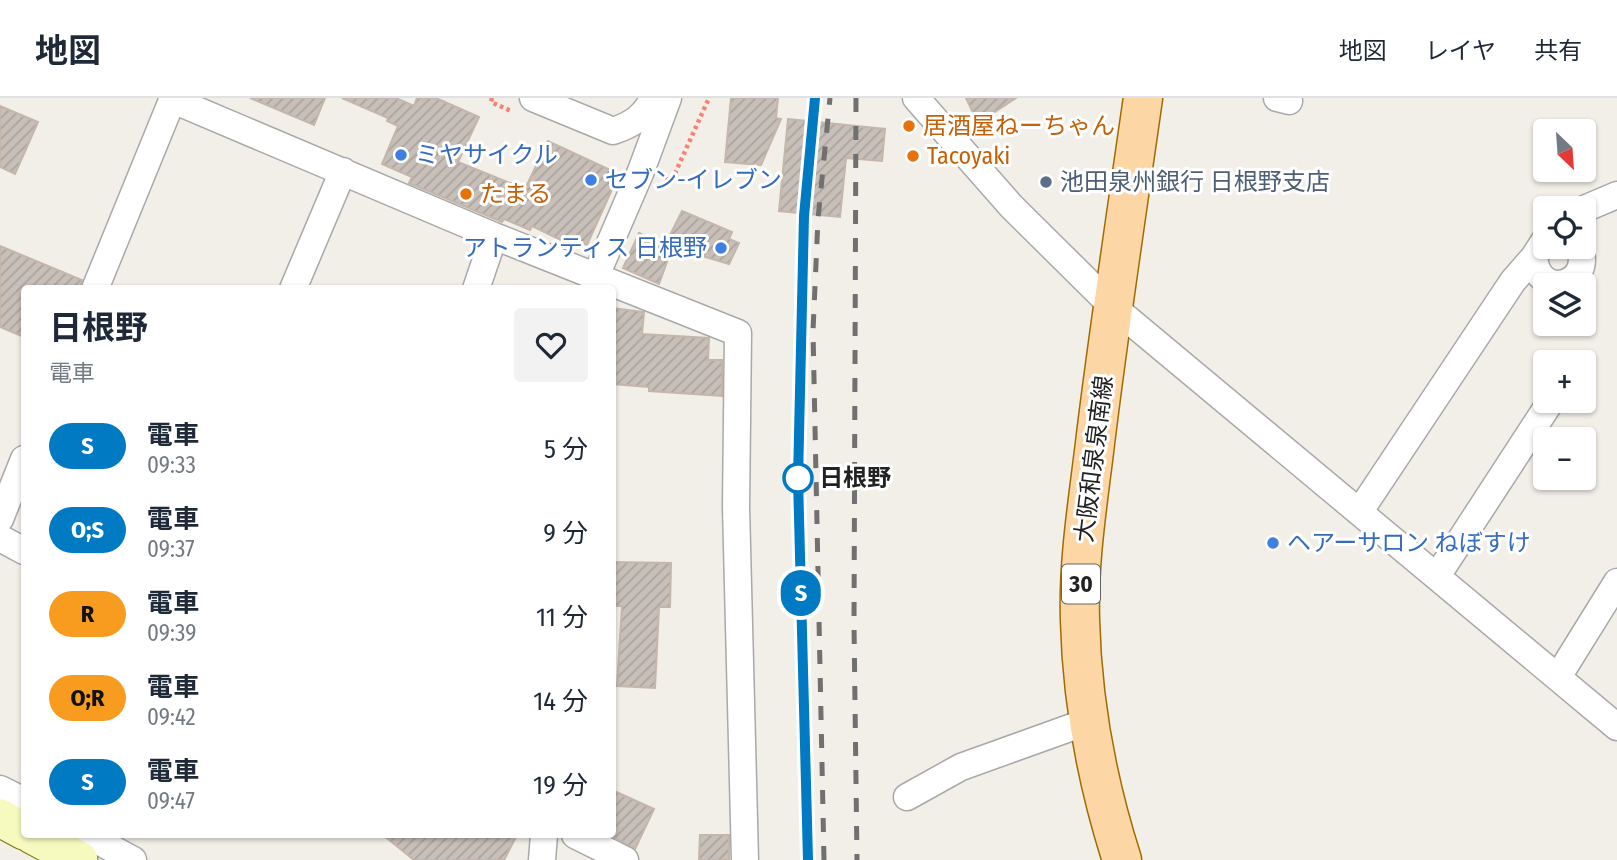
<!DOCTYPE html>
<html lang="ja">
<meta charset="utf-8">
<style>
body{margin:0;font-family:"Fira Sans Condensed","Noto Sans JP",sans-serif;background:#f2f2f3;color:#1f2937;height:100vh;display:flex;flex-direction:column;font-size:26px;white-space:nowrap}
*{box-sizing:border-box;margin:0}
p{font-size:23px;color:#747a83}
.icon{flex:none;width:38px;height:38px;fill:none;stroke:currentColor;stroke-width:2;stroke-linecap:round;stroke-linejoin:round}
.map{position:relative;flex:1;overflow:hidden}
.details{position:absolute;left:21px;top:187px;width:595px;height:553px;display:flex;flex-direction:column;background:#fff;border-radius:7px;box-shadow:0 2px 5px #0004}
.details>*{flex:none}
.badge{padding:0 14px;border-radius:23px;font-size:24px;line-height:46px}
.needle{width:46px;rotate:155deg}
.tools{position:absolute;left:1533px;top:21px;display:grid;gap:14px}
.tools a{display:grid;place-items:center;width:63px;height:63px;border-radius:7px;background:#fff;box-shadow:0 2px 5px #0004;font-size:35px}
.map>.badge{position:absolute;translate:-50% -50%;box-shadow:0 0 0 4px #fff}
.round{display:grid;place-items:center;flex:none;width:74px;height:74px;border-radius:7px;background:#f2f2f3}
.headline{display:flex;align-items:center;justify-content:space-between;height:119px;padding:0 28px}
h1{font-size:33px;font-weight:700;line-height:52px}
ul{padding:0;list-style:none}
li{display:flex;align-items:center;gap:21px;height:84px;padding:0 28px}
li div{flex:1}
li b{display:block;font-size:26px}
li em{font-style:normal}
li .badge{min-width:77px;font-weight:700;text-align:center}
header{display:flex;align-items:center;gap:42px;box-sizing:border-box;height:98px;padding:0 35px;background:#fff;border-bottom:2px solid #e0e1e3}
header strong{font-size:33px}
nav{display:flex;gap:38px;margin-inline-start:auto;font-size:24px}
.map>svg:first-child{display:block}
.building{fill:url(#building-hatch);stroke:#c4b6ab;stroke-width:2}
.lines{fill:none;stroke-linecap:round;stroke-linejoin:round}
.minor-casing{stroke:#a9a9a9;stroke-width:29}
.secondary-casing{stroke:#707d05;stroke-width:39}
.primary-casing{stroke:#a06b00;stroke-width:41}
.path{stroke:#fa8072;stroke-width:4.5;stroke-dasharray:3.5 3.5;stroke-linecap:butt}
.minor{stroke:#fff;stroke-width:26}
.secondary{stroke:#f7fabf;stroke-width:37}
.primary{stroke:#fcd6a4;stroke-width:38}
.rail{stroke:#707070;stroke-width:5;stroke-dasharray:14 14;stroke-linecap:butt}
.line-casing{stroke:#fff;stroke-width:16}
.line{stroke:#007ac2;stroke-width:10}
.food-dot{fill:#e8710a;stroke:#fff;stroke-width:2.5}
.shop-dot{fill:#3f7fe0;stroke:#fff;stroke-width:2.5}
.service-dot{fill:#5c6f8a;stroke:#fff;stroke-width:2.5}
.stop-dot{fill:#fff;stroke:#007ac2;stroke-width:3.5}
.labels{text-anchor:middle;stroke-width:6;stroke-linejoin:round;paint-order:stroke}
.shield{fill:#fff;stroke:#646464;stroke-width:2}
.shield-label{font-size:23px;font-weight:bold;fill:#222}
.food-label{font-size:24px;fill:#c56008;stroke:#fff;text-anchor:start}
.shop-label{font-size:24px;fill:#366cbe;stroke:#fff;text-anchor:start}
.service-label{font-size:24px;fill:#4e5e75;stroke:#fff;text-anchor:start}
.street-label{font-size:24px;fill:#222;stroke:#fff}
.stop-label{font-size:24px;font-weight:bold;fill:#222;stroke:#fff;text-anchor:start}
</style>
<header>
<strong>地図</strong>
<nav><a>地図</a><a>レイヤ</a><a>共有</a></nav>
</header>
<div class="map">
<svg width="1617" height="762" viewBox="0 0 1617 762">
<defs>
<pattern id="building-hatch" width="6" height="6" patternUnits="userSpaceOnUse" patternTransform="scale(1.75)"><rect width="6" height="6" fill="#c7bfb8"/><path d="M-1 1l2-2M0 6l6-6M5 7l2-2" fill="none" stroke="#aba49e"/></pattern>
</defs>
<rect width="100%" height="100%" fill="#f2efe9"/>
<!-- building -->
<path class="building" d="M250 0H325L314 27Z
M342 0H396L414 8 417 0H436L479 19 458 64 525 91 548 43 619 76 587 147 576 142 573 148 532 128 530 132 504 121 502 124 409 85 412 79 382 66 398 28 387 23 388 20Z
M731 0H778L776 20 781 21 761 67 725 64Z
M966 0H1016L978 25Z
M0 8 38 24 15 76 0 69Z
M788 21 885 31 882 63 846 60 840 119 779 113Z
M682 113 732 134 729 141 739 145 729 166 665 147Z
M639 135 672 150 659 186 623 170Z
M0 148 82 182 80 191H24V239L0 229Z
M612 210 644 214 642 236 709 240 708 262H722V298L649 293V289L612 286Z
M612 464 671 465 670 509H659L655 590 617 588 622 508H612Z
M612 692 654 711 635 751 610 737H612Z
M383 737H517L504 762H414Z
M700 737H729V762H699Z"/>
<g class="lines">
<!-- minor casing -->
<g class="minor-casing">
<path id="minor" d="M533 0 613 33C634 26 643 19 654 0
M916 0 1011 108 1112 208 1617 629
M1277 0 1289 3
M173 2 494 138 738 235 736 409 745 762
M1584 111 1617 97
M1545 142 1534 159C1538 204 1595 187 1579 149
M95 191 173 0
M293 191 343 73
M476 191 494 138
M594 191 595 180 641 73 668 0
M1360 413 1513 183 1534 159
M0 421 24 361
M0 440 24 453
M1437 478 1551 303
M1558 579 1617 484
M0 691 24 703
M907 699 961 669 1089 623
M87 737 133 762
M575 737 625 762
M542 762 544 737"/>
</g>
<!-- secondary casing -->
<g class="secondary-casing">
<path id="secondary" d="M0 720 24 733
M32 737 79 762"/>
</g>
<!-- primary casing -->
<g class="primary-casing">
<path id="primary" d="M1122 762C1097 684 1082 604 1080 522 1078 460 1089 398 1096 337 1110 224 1127 112 1143 0"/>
</g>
<!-- path -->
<path class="path" d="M492 0 491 4 511 13
M665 81 672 82 709 0"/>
<!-- minor -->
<use href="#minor" class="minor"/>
<!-- secondary -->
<use href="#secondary" class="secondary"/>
<!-- primary -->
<use href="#primary" class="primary"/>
<!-- rail -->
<path class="rail" d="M856 0 854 526 857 762
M808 762 798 381 805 118 815 0
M824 762 813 233 818 121 830 0"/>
</g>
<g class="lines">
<!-- line casing -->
<g class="line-casing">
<path id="line" d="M808 762 798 381 804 118 815 0"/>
</g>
<!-- line -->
<use href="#line" class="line"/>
</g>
<!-- markers -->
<g class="food-dot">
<circle cx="909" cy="28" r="7"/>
<circle cx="913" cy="58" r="7"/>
<circle cx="466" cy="96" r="7"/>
</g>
<g class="shop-dot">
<circle cx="401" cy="57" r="7"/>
<circle cx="591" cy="82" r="7"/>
<circle cx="721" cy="150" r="7"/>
<circle cx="1273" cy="445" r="7"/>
</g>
<circle class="service-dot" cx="1046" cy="84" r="7"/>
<circle class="stop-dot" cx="798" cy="380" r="14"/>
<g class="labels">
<!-- shield labels -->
<rect class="shield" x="1062" y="466.5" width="38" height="39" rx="5"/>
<g class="shield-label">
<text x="1081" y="494">30</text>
</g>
<!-- food labels -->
<g class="food-label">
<text x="923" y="36">居酒屋ねーちゃん</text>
<text x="927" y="66">Tacoyaki</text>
<text x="480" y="104">たまる</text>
</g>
<!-- shop labels -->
<g class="shop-label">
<text x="415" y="65">ミヤサイクル</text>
<text x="605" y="90">セブン-イレブン</text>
<text x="707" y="158" text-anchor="end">アトランティス 日根野</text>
<text x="1287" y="453">ヘアーサロン ねぼすけ</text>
</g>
<!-- service labels -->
<g class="service-label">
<text x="1060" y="92">池田泉州銀行 日根野支店</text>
</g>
<!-- street labels -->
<g class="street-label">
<text transform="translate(1094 361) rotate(-83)" y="8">大阪和泉泉南線</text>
</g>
<!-- stop labels -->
<g class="stop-label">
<text x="819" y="388">日根野</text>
</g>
</g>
</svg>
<div class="tools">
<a><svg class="needle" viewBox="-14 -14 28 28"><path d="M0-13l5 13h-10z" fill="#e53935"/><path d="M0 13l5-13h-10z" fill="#747a83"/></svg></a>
<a><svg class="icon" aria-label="locate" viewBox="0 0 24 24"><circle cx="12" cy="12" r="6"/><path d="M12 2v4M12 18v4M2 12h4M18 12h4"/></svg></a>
<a><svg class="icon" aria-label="layers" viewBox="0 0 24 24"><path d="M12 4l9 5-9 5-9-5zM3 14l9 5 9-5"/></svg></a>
<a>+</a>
<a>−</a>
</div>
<b class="badge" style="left:801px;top:495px;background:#007ac2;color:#fff">S</b>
<section class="details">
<div class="headline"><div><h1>日根野</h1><p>電車</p></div><a class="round"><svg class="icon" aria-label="heart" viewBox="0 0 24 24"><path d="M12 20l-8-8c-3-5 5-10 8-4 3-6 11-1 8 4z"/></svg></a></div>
<ul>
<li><span class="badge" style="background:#007ac2;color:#fff">S</span><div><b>電車</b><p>09:33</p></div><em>5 分</em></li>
<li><span class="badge" style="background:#007ac2;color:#fff">O;S</span><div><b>電車</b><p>09:37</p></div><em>9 分</em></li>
<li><span class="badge" style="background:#f79c1f;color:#111">R</span><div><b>電車</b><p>09:39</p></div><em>11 分</em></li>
<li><span class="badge" style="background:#f79c1f;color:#111">O;R</span><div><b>電車</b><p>09:42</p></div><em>14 分</em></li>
<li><span class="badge" style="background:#007ac2;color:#fff">S</span><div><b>電車</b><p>09:47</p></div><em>19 分</em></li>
</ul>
</section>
</div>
